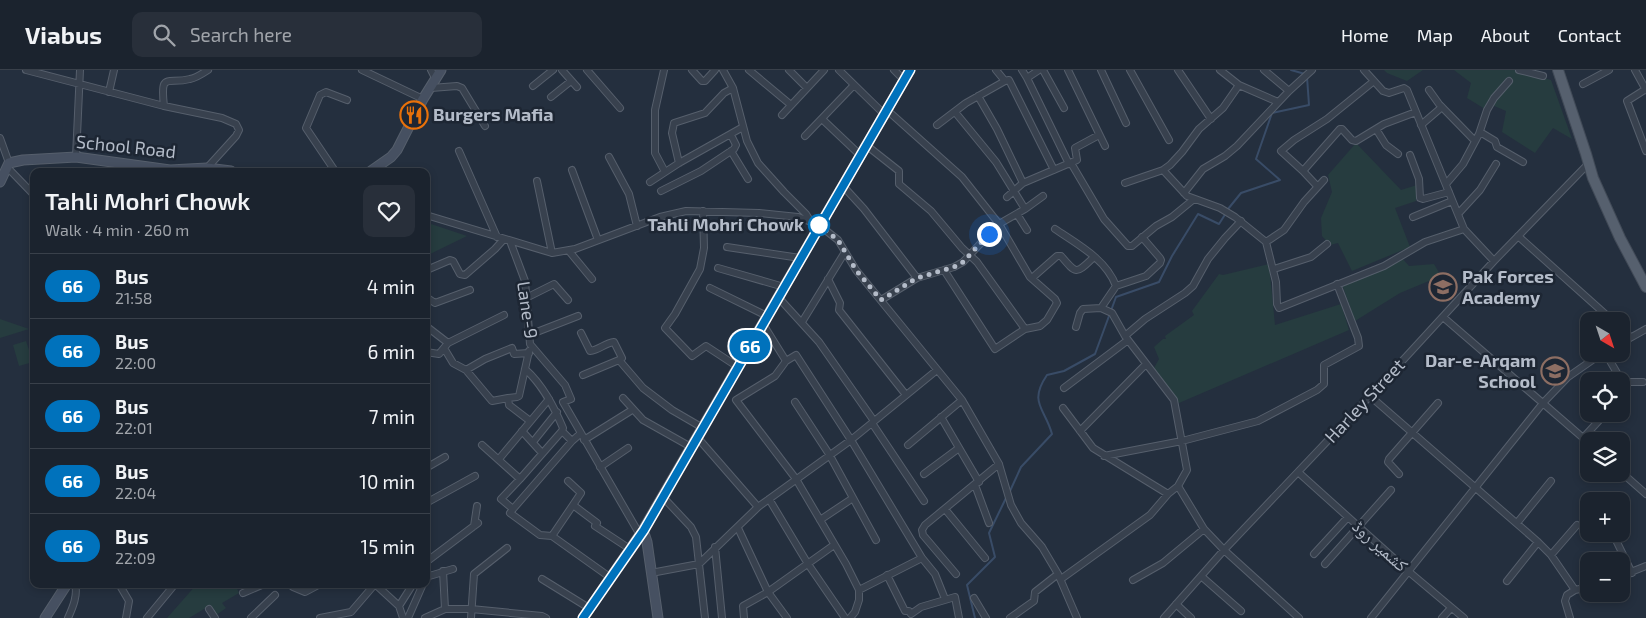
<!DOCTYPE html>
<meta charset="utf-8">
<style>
body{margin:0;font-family:"Exo 2","Noto Naskh Arabic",sans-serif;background:#282f3a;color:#f1f3f6;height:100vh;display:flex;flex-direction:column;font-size:19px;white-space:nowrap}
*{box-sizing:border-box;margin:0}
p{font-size:16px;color:#a0a4aa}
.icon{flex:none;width:28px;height:28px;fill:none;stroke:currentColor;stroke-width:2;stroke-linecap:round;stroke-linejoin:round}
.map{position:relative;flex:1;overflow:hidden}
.drawer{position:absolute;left:30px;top:98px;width:400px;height:420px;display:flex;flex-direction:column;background:#1b232e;border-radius:10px;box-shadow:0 2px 8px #0003,0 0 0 1px #39404a}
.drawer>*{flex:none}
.badge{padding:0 10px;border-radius:16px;font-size:18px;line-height:32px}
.needle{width:32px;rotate:141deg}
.tools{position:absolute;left:1580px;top:242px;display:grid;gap:10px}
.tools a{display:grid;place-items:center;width:50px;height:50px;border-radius:10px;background:#1b232e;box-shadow:0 2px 8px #0003,0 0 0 1px #39404a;font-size:25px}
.you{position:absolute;width:25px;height:25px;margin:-12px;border:4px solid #fff;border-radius:50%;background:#1a73e8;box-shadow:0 0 0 8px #1a73e833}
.map>.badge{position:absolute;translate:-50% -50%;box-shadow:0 0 0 2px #fff}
.round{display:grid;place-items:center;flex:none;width:52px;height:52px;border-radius:10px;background:#282f3a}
.summary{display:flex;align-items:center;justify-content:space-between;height:85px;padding:0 15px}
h1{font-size:24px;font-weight:600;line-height:38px}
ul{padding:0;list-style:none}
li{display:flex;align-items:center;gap:15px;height:65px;padding:0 15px;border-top:1px solid #39404a}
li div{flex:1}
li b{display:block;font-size:19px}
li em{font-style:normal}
li .badge{min-width:55px;font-weight:700;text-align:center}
header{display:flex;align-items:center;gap:30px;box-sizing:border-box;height:70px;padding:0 25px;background:#1b232e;border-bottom:1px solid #39404a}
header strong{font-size:24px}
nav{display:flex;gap:28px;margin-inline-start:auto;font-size:18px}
.search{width:350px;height:45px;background:#282f3a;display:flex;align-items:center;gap:12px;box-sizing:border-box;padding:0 18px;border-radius:10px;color:#a0a4aa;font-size:19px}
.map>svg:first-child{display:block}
.green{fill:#263c3f}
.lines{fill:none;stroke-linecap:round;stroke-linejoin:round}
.stream{stroke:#394c67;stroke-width:2}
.street-casing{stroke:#565f6c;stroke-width:8}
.secondary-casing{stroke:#565f6c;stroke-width:11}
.primary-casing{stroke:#414a57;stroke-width:12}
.street{stroke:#38414e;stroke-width:6}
.secondary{stroke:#465061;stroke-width:9}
.primary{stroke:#56606e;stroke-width:10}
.line-casing{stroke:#fff;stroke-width:11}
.line{stroke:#0072bc;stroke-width:8}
.walk{stroke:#b4bcc9;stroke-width:5;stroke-dasharray:0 9}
.stop-dot{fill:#fff;stroke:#0072bc;stroke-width:2.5}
.labels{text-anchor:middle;stroke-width:5;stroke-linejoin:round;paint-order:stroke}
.poi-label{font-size:18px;font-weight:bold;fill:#b4bcc9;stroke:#1d2633;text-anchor:start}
.street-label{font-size:18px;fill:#b4bcc9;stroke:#1d2633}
.stop-label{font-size:18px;font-weight:bold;fill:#b4bcc9;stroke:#1d2633;text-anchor:end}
</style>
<header>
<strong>Viabus</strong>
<div class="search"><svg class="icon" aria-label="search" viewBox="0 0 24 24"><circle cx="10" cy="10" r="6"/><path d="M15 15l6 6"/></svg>Search here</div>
<nav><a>Home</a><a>Map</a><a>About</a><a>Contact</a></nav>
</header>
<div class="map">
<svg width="1646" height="548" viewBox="0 0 1646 548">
<rect width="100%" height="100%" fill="#242f3e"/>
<!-- green -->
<path class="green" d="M1384 0H1423L1407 11 1387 3Z
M1454 0H1516L1551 10 1572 69 1553 58 1535 83 1502 62 1506 41 1492 35 1485 39 1467 28 1471 13Z
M1356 73 1401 120 1417 115 1416 131 1395 138 1410 177 1352 201 1338 173 1330 175 1322 166 1321 148 1332 122 1328 105Z
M431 154 467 166 426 186V157Z
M1402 188 1409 196 1434 194 1441 206 1400 223 1355 251 1342 214Z
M1269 194 1275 255 1341 234 1349 260 1179 333 1154 298 1159 289 1154 277 1163 269H1166L1165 266 1194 245 1192 241 1219 204 1223 205Z
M0 249 29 259 0 268Z
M26 271 33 292 19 296 13 275Z
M197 514H235L239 523 222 533 226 538 215 546 209 536 189 548H167Z"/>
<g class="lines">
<!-- stream -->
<path class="stream" d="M1291 0 1305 4
M1228 139 1241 123 1280 110 1256 89 1272 43 1309 35 1307 7
M1010 421 1021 397 1052 364C1045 338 1028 333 1047 305L1064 301 1095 284 1116 227 1159 212 1172 186 1198 144 1219 154 1226 143
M975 548 967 515 995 487 989 463 1006 428"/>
<!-- street casing -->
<g class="street-casing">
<path id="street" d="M26 0 164 36 222 48 236 54 239 60 236 66 207 98
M362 0 423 29
M431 0 436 10
M562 0 577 17
M587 0 620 38
M664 0 655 40V83L665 102
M692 0 702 11H705L715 0
M723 0 733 18 747 71 758 93 784 122 806 144 811 152
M749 0 791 35
M789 0 807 18
M839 0 884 44
M894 0 904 10
M996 0 1005 11
M1022 0 1027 8 1069 94
M1043 0 1064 38
M1068 0 1105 76
M1101 0 1126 53
M1130 0 1169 70
M1178 0 1211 49
M1220 0 1239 15 1278 32
M1264 0 1289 21
M1364 0 1383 21 1389 23 1404 18 1407 20 1464 159 1494 191
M1519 0 1543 6
M1635 0 1646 20
M1027 8 1039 0
M1583 14 1609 0
M533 16 553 0
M431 18 457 16 462 18 485 56
M1646 19 1627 31 1646 81
M1429 20 1439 34 1475 71
M109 22 114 0
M978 26 997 59 1023 113
M551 27 571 11
M164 36C160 1 167 15 190 9 196 8 202 4 208 0
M887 40 962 107 999 154 1030 207 1055 229 1057 233 1047 250 1040 256 1025 259 995 279 944 200
M782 45 824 0
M822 49 860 85
M937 55 966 33 1005 11 1009 10 1054 100
M1421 55 1442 37
M1376 59 1386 75 1398 84
M1480 62 1495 71 1497 77 1523 92
M805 66 854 15
M0 68 9 93
M866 75 899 101V114L931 141 962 178 977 192 1025 259
M459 81 497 167
M731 81 748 109
M1410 85 1419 109 1420 128 1423 129 1449 122
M76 87 80 0
M609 87 629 124 637 156
M679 93 672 63 674 53 705 43 724 23 733 18
M1071 93 1104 149 1128 176H1132L1156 156 1172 147 1194 129
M7 97 34 125
M572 100 598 170
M1163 100 1187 126 1220 138 1235 147 1266 172 1276 212 1277 234 1279 238 1384 196 1425 172 1464 159
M335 101 306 58 320 25 326 22 347 30
M1303 101 1340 59H1342L1352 70 1356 71 1384 54 1416 42
M537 111 552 183
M650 112 679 93 743 57
M1125 113 1163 100 1170 95 1182 82 1199 59 1223 38 1239 15
M1446 114 1463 94 1479 64 1487 40 1494 28 1509 11
M843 116 864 139 917 208
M1317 116 1303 101 1281 81 1294 70 1327 49 1374 11
M661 121 701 101 734 79 736 75 731 65
M1184 123 1203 99 1225 86 1237 76 1289 21 1312 0
M1007 127 1023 113 1077 90 1075 78 1099 65
M1025 139 1043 126
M703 141 704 178 700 199 675 244 665 258 692 286 706 276 738 297
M1017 144 1027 160
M1458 144 1480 120 1496 94
M426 145 552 183 575 179 660 147 686 141 759 143 798 147 819 155 838 170 856 200 962 330 999 394 1011 435 1021 453 1042 477 1058 504 1077 548
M1413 147 1452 131
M1055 159C1077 174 1106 189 1116 216L1101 238
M1518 166 1613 251
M510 171 525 211 530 274 565 315 571 329 563 332 640 465
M1266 172 1284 160 1304 132 1324 110
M727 177 800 188
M569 181 592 209
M718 198 784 217
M429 199 450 190 453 191 460 204 465 205 495 179 504 169
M1274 199 1311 187 1327 174
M1032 208 1057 186H1061C1077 205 1076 204 1094 187
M828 209 840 233 839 240 906 325
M1116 216 1146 206 1160 193 1161 190 1160 188 1142 167
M710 218 767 246
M426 227 435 233 470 220
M778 227 819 272 874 351
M526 228 554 214 568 230
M881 230 917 208 954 197 963 192 999 154 1025 139 996 92 955 42
M1443 247 1589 373
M802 252 845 182
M763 254 786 291 796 285 851 370 922 488 935 504 945 529
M426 256 448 273
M1621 259 1631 267
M581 263 590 281C599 280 605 273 614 272L622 288 619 290
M529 265 578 246
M1125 266 1145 249 1185 223 1193 216 1208 189 1225 168 1241 151
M1621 273 1646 259
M444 278 453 293 466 300 492 331 508 328 509 335 530 351
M426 282 439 284 448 273 504 245
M1606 284 1624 315 1626 319 1621 325
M619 290 643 318 672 340 703 358
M786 291 775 306 736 330 796 409 846 494 859 520V530L855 542 850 548
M525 299C543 315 554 337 563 358L562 361 572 371 580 364
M466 300 485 289 512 278 514 284 529 283
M583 305 619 290
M1622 312H1643
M1064 318 1128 270
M1370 326 1538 472 1551 485 1575 520
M508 328 517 327 519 326 529 281
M623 328 643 350 691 377
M795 332 829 384 876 470
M1063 338 1093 378 1168 424
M941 347 979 412
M872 353 924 431
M522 361 542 383
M1080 361 1146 294
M697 367 758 437
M1583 368 1605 344
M584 370 632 340
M533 372 557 342
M482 375 520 409 501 429 513 439 572 371
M908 375 962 330
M1104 386 1182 371 1258 351 1317 320 1324 314V295L1359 276 1358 268 1337 214
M499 389 549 329
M600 397 628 378
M426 398 445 387
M1298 402 1408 501 1464 548
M1621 402 1646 424
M924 404 959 378
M1399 404 1388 392 1389 389 1438 333
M520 409 562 361
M568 411 581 423 573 435
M975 415 989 453
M1178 416 1204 459 1224 480 1299 548
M662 426 691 457 696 467 705 548
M769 429 808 494 845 548
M426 433 475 406
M513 439 510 443 540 465 552 466 611 508
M945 439 985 488
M820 450 853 428
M1517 453 1551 411
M474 456 477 436
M738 458 768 522 787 548
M1613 464 1632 503
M552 466 573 435 597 453 595 456 630 479
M715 477 722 548
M1314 484 1348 447
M1551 485 1577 455
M426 492 478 453
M1325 494 1391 420
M443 501 445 539
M651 503 699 494 758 437 851 370 937 300
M956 504 923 465 922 460 925 455 999 394
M887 505 905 541H909L911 544 921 537 955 527 959 548
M1201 506 1241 541
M1621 506 1646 496
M426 507 453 499
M542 509 589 538
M1061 509 1150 445 1168 424 1178 416 1187 400 1174 330 1125 266 1112 243 1101 238 1083 239 1080 243 1076 257
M1133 510 1163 493 1204 459
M1507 511 1538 472
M119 514 129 531 126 548
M375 514 399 536 403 548
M293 517 305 522 320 514
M859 520 922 488
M243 523 264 514
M974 528 986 548
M1176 534 1191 548
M399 536 413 514
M209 539 215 548
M68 548C73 537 78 525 75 514
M147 548 175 514
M251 548 275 525
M320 548 351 542 375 514
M408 548 423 514
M425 548 445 539H471L542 546 546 548
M471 548 474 504 507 478
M744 548 743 536 768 522 834 475
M1010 548 1034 531 1035 522 1058 504
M1164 548 1224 480 1370 326 1494 191 1588 94
M1371 548 1543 333 1568 307 1601 284
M1442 548 1451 538
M1570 548 1565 531 1567 525 1575 520 1589 517"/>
</g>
<!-- secondary casing -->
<g class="secondary-casing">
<path id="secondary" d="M371 101 391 87 397 80 423 29 441 0
M0 112 9 93 23 90 76 87 170 100 207 98 231 101
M643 460 647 472 658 548
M45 548 67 514
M583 548 643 460 910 0"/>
</g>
<!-- primary casing -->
<g class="primary-casing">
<path id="primary" d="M1558 0 1586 84 1593 108 1620 168 1646 217"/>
</g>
<!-- street -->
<use href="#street" class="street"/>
<!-- secondary -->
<use href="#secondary" class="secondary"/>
<!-- primary -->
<use href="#primary" class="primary"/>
</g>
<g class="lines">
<!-- line casing -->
<g class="line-casing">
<path id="line" d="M583 548 644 460 910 0"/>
</g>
<!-- line -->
<use href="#line" class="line"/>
<!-- walk -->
<path class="walk" d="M819 155 838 170 856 200 881 230 917 208 954 197 963 192 989 164"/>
</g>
<!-- icons -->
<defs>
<g id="restaurant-ring" transform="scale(1.4375)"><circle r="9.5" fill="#1d2633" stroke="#e8710a" stroke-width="1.5"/><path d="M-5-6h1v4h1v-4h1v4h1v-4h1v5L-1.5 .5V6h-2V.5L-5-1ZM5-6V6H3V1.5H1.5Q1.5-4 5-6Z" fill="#e8710a"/></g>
<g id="school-ring" transform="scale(1.4375)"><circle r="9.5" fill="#1d2633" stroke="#8d6e63" stroke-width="1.5"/><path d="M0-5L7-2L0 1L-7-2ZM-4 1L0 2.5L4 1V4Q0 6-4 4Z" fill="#8d6e63"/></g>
</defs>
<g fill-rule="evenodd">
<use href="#restaurant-ring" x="414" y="45"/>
<use href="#school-ring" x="1443" y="217"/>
<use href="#school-ring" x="1555" y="301"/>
</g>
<!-- markers -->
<circle class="stop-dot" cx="819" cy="155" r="10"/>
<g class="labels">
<!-- poi labels -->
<g class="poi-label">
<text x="433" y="51">Burgers Mafia</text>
<text x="1462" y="213">Pak Forces<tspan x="1462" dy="21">Academy</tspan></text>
<text x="1536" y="297" text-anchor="end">Dar-e-Arqam<tspan x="1536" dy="21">School</tspan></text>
</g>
<!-- street labels -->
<g class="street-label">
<text transform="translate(126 77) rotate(6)" y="6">School Road</text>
<text transform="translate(527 240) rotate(82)" y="6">Lane-9</text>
<text transform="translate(1365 331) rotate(-47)" y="6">Harley Street</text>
<text transform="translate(1380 476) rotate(42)" y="6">کشمیر روڈ</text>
</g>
<!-- stop labels -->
<g class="stop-label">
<text x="804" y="161">Tahli Mohri Chowk</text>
</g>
</g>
</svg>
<div class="tools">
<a><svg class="needle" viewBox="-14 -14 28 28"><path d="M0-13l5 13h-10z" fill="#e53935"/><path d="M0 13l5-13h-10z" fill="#a0a4aa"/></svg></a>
<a><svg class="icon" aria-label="locate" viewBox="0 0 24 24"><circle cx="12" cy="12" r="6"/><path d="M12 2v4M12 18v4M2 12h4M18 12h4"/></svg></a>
<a><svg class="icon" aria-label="layers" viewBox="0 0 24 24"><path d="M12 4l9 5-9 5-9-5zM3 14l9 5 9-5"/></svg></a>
<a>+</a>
<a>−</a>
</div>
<div class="you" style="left:989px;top:164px"></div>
<b class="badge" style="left:750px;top:276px;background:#0072bc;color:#fff">66</b>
<section class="drawer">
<div class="summary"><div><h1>Tahli Mohri Chowk</h1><p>Walk · 4 min · 260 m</p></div><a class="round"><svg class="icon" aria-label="heart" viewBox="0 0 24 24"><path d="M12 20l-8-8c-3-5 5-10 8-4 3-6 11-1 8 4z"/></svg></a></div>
<ul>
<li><span class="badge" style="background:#0072bc;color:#fff">66</span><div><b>Bus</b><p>21:58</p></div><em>4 min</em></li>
<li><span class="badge" style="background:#0072bc;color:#fff">66</span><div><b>Bus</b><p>22:00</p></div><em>6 min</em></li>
<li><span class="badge" style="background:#0072bc;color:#fff">66</span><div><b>Bus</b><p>22:01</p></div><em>7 min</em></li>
<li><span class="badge" style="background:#0072bc;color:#fff">66</span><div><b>Bus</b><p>22:04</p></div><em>10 min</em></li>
<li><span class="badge" style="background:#0072bc;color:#fff">66</span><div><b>Bus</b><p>22:09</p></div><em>15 min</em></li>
</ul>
</section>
</div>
